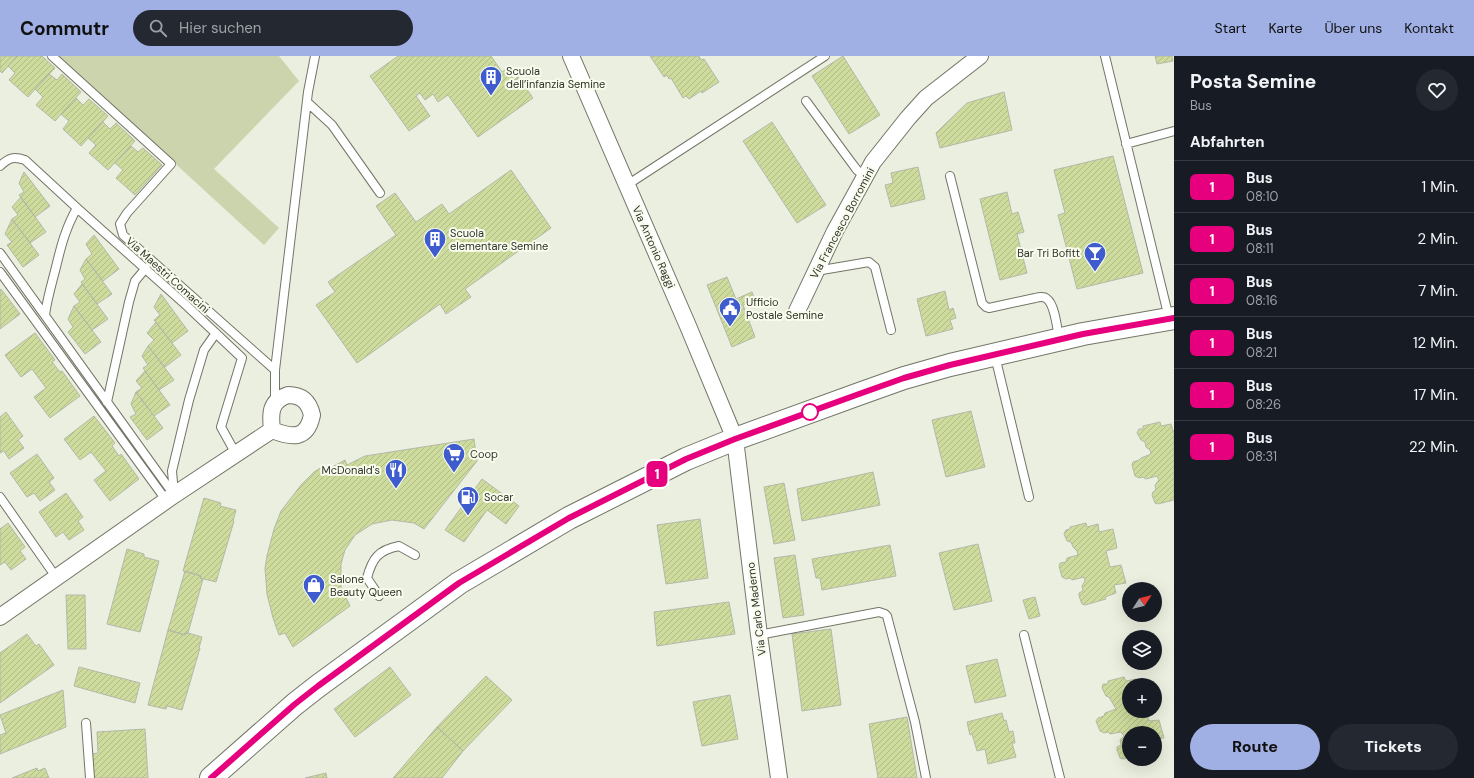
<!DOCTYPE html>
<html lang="de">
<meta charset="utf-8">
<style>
body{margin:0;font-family:"DM Sans",sans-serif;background:#242831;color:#f1f3f6;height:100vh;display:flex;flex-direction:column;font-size:15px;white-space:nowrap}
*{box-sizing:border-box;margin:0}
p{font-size:13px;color:#9ea1a6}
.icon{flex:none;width:22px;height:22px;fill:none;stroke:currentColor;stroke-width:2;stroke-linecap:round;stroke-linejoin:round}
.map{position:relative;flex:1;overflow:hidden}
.details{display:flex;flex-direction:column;background:#171b24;width:300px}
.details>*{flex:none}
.badge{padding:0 8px;border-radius:6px;font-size:14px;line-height:26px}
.needle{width:26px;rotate:54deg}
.tools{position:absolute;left:1122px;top:526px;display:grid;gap:8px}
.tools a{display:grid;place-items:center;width:40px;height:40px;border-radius:50%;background:#171b24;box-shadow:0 4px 16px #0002;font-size:20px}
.map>.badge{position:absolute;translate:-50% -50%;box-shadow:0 0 0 2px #fff}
h2{padding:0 16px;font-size:15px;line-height:36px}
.round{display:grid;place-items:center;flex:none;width:42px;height:42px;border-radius:21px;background:#242831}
.head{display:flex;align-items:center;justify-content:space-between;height:68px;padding:0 16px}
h1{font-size:19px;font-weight:800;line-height:30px}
.action{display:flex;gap:8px;margin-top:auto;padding:8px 16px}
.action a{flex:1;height:46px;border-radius:24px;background:#a0afe4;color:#111;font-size:16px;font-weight:800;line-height:46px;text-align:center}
.action a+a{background:#242831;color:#f1f3f6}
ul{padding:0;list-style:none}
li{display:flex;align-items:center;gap:12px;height:52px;padding:0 16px;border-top:1px solid #363941}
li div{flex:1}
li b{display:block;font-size:15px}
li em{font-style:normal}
li .badge{min-width:44px;font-weight:700;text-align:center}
header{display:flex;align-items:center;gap:24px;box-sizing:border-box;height:56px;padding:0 20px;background:#a0afe4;color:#111}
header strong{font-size:19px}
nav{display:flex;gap:22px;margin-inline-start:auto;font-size:14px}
.search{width:280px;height:36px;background:#242831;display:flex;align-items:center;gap:10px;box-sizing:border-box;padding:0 14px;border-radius:22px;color:#9ea1a6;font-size:15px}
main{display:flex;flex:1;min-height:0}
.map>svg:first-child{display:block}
.grass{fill:#cbd4ad}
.building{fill:url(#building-hatch);stroke:#b5b8a9}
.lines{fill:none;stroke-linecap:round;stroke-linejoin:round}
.lane-casing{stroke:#727567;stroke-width:10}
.street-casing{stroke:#727567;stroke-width:18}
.primary-casing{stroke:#727567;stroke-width:24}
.lane{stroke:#fff;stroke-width:8}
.street{stroke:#fff;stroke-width:16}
.primary{stroke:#fff;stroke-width:22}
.line-casing{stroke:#fff;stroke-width:9}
.line{stroke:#e6007e;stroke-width:6}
.stop-dot{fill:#fff;stroke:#e6007e;stroke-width:2}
.labels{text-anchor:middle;stroke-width:4;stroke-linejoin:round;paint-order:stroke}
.poi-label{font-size:11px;fill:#30322c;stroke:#f8fcec;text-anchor:start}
.street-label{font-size:11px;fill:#30322c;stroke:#f8fcec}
</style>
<header>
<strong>Commutr</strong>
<div class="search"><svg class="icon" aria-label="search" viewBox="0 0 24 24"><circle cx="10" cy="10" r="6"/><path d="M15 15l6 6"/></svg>Hier suchen</div>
<nav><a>Start</a><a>Karte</a><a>Über uns</a><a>Kontakt</a></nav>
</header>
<main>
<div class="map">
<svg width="1174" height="722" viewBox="0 0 1174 722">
<defs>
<pattern id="building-hatch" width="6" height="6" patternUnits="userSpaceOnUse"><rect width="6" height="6" fill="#cddb9d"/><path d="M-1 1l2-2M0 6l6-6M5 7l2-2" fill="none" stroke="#b0bc87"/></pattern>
</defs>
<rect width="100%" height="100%" fill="#ebefdf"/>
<!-- grass -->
<path class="grass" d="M58 0H279L299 25 214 113 279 172 264 189Z"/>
<!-- building -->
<path class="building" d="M0 0H17L2 17 0 15Z
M17 0H42L55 12 28 41 9 24 15 17 8 10Z
M398 0H491L502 16 506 13 514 24 518 21 533 42 478 81 448 39 438 46 433 38 425 44 420 37 416 40 430 60 409 75 370 20Z
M650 0H699L701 4 704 3 719 26 702 37 701 35 689 43 686 40 683 42 671 22 669 23 667 19 664 21Z
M843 0 880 59 849 78 812 20Z
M1155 0H1172L1173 5 1157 8Z
M49 18 57 24 62 18 81 36 55 65 36 49 43 41 35 33Z
M1004 36 1012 74 940 92 936 77 967 47Z
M76 42 83 49 89 43 108 60 81 90 63 73 69 65 61 58Z
M103 66 110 73 116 67 135 85 108 114 89 97 96 89 88 82Z
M772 66 826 149 797 167 743 85Z
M131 90 138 96 143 92 162 109 135 139 116 122 123 114 115 107Z
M1113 100 1143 217 1077 233 1058 159 1065 157 1054 114Z
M918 111 925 143 891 151 885 129 893 127 891 117Z
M511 114 551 172 465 233 471 241 446 258 440 248 357 307 316 249 335 236 328 226 396 179 376 150 395 137 416 166 442 148 449 158Z
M24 116 50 150 35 161 19 139 24 136 19 127Z
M1007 136 1012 158 1018 156 1024 176 1017 178 1027 217 1000 224 980 143Z
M21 141 46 176 30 187 12 163 18 159 12 151Z
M12 163 39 199 23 211 7 189 12 186 5 178Z
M94 179 119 213 103 225 86 203 92 198 86 188Z
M86 203 112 238 97 248 81 226 85 223 80 214Z
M727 221 736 243 752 236 755 244 743 249 755 281 732 291 707 229Z
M82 228 108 263 92 274 74 250 80 246 74 238Z
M1 233 20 258 0 273V234Z
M945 235 949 254 953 252 956 262 950 264 953 273 926 280 917 243Z
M161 238 188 275 172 287 154 264 160 259 154 251Z
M74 250 101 286 85 298 68 276 73 271 68 263Z
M156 266 181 299 165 311 148 290 154 284 147 277Z
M35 277 55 304 52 306 60 316 62 315 80 340 50 362 34 341 46 332 32 313 21 321 5 299Z
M148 290 174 324 159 334 143 312 148 309 142 300Z
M145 315 170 349 154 360 136 336 142 332 136 325Z
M136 336 163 372 147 384 130 361 136 358 131 348Z
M971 355 985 411 946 421 932 364Z
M6 356 23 380 18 384 24 392 9 403 4 395 0 397V361Z
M94 360 115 387 112 390 119 400 121 398 139 423 110 445 94 424 106 415 91 396 80 404 64 383Z
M1160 366 1161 370 1171 368 1173 375 1174 374V444L1158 448 1155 447 1152 439 1153 436 1156 434 1155 429 1159 424 1157 420 1146 423 1143 421 1139 422 1135 420 1132 409 1133 406 1139 404 1141 402 1151 398 1150 394 1146 391 1145 386 1141 384 1137 377 1139 373H1143V370Z
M474 383 477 405 424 473 414 467 392 464 372 468 355 479 345 494 341 508V531L350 550 293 591 285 577 279 579 273 562 267 538 265 512 267 500 274 473 281 455 301 429 314 416 322 411 325 415 345 404 347 409 365 400Z
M37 398 54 422 49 426 55 434 40 445 34 437 27 441 10 417Z
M873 416 880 449 802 465 797 433Z
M482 423 519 450 506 468 487 454 464 486 445 474Z
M784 427 795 484 774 488 764 431Z
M66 437 83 461 78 465 84 474 69 484 63 476 56 481 39 456Z
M204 442 221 447 220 450 236 454 233 465H234L216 526 200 522 201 520 183 515Z
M700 463 708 522 666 528 657 469Z
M8 467 25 491 20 495 26 503 11 514 5 506 0 509V473Z
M1086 467 1087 471 1098 468 1099 476 1113 473 1117 492 1106 495 1110 511 1121 509 1126 527 1114 529 1116 537 1105 541 1106 543 1085 549 1082 548 1079 540V537L1083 535 1082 530 1085 525 1084 521 1072 524 1070 522 1066 523 1062 521 1059 510 1060 507 1066 506 1067 502 1078 499 1077 495 1073 491 1071 486 1067 485 1064 478 1066 474 1070 473V471Z
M978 488 992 545 954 554 939 497Z
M890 489 896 520 822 534 820 522H816L812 503Z
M127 493 144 498V501L159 505 140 576 107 568Z
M795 499 804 559 783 562 774 502Z
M185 515 201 520 200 522 203 523 188 577H186L185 579 168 574Z
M66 539H85L86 593H68Z
M1035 541 1040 560 1029 563 1023 544Z
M729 546 735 578 657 590 654 556Z
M831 573 841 649 802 655 792 578Z
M168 574 185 579 186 577H188L202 581 199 592H200L182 654 167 650 166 653 148 649Z
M27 578 36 590 39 588 54 609 0 647V597Z
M997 603 1006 640 975 647 966 610Z
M79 611 140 627 135 647 74 630Z
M390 611 411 639 355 681 334 653Z
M486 620 512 644 463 695 437 671Z
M1124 621 1126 625 1136 623 1137 629H1129V655H1146L1149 665 1159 664 1164 682 1155 683V677H1129V702L1123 703 1120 702 1117 694V691L1121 689 1120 684 1124 680 1121 676 1110 678 1108 676 1104 677 1100 675 1096 665 1098 662 1104 660 1105 657 1116 653 1109 641 1106 640 1102 632 1103 628H1108V625Z
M63 634 66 671 0 698V679L6 677 0 659Z
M730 639 738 683 702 690 693 646Z
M1002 657 1004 665 1006 664 1009 676 1013 675 1015 687H1012L1016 701 988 708 985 693 977 695 972 678 970 679 967 666Z
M907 661 917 722H878L869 668Z
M437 671 463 695 442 722H393Z
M145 673 148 722H94L92 698 98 697 97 676Z
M37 712 38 715 45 712 49 722H12Z
M326 717 327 722H305Z"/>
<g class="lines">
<!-- lane casing -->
<g class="lane-casing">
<path id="lane" d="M52 0 171 108 127 157 120 168 123 179 275 314
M1105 0 1169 262
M806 45 851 106 857 114 866 121
M307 46 332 69 380 137
M1126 88 1174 75
M0 110C9 102 13 100 25 104L77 152 187 250 242 302 221 371 236 398
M950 120 982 247 986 251 989 252 1035 242C1039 241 1044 240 1047 243 1055 249 1057 272 1059 282
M627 129 825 0
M0 197 174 439
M816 215 869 206 875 211 891 274
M0 216 166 444
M45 259C47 243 52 227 56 211 61 190 66 171 77 152
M995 300 1029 441
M107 346 129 246 135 225 146 212
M275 346V314L308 36 315 0
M174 438 172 415 189 344 204 294 216 277
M0 441 56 521
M379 540 367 522C372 503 378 494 399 490L415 499
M759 579 879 556 885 558 887 560 915 666 926 722
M1024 579 1060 722
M86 667 90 722"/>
</g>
<!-- street casing -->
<g class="street-casing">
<path id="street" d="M571 0 688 270 735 383 759 579 779 722
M797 255 835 175 873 106 908 62 926 42 980 0
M288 339C302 339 309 346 312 359 307 384 292 382 272 374 270 357 270 345 288 339Z
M0 561 174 439 272 374"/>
</g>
<!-- primary casing -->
<g class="primary-casing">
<path id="primary" d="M211 722 295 648 318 630 459 527 569 462 686 403 735 383 859 338 904 322 950 309 1083 278 1174 262"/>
</g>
<!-- lane -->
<use href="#lane" class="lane"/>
<!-- street -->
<use href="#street" class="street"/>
<!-- primary -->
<use href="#primary" class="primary"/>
</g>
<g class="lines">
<!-- line casing -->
<g class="line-casing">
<path id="line" d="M211 722 295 648 318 630 459 527 569 462 686 403 735 383 859 338 904 322 950 309 1083 278 1174 262"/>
</g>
<!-- line -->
<use href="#line" class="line"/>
</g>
<!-- icons -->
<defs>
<g id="building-pin" transform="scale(1.15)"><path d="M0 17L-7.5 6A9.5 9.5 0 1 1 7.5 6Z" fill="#3e5cce" stroke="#f8fcec"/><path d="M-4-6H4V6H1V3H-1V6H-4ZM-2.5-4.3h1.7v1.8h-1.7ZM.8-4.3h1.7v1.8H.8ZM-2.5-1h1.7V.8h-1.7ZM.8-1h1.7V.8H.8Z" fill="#fff"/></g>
<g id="bar-pin" transform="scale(1.15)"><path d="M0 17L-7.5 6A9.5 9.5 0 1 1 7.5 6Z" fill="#3e5cce" stroke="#f8fcec"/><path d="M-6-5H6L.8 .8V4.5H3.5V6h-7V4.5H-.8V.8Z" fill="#fff"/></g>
<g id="civic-pin" transform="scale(1.15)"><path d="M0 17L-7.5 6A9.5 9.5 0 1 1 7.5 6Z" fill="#3e5cce" stroke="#f8fcec"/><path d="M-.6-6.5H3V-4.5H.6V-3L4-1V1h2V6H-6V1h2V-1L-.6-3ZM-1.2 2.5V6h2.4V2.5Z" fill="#fff"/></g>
<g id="supermarket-pin" transform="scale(1.15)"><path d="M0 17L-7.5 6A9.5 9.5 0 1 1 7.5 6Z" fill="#3e5cce" stroke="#f8fcec"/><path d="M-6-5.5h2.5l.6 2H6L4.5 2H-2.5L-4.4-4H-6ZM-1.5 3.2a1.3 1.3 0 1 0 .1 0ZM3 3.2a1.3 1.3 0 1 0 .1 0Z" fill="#fff"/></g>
<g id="restaurant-pin" transform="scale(1.15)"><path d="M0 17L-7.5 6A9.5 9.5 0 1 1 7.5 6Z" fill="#3e5cce" stroke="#f8fcec"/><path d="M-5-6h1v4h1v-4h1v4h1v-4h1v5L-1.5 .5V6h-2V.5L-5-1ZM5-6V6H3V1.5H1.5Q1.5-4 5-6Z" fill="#fff"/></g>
<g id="fuel-pin" transform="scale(1.15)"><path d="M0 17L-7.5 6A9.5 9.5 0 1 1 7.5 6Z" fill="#3e5cce" stroke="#f8fcec"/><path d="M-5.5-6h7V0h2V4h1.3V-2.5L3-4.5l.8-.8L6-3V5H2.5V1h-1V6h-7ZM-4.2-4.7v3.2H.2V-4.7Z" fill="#fff"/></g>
<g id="shop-pin" transform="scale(1.15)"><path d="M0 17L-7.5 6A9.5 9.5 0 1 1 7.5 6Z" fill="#3e5cce" stroke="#f8fcec"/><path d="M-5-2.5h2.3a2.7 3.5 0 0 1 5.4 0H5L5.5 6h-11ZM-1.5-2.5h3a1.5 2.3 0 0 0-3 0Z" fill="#fff"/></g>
</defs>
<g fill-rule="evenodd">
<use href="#building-pin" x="491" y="21"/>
<use href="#building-pin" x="435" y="183"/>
<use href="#bar-pin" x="1095" y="197"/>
<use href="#civic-pin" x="730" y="252"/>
<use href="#supermarket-pin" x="454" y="398"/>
<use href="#restaurant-pin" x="396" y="414"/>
<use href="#fuel-pin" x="468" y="441"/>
<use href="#shop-pin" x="314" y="529"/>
</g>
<!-- markers -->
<circle class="stop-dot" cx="810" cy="356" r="8"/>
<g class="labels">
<!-- poi labels -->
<g class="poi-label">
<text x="506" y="19">Scuola<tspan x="506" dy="13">dell’infanzia Semine</tspan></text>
<text x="450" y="181">Scuola<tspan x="450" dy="13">elementare Semine</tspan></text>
<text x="1080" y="201" text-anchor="end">Bar Tri Bofitt</text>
<text x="746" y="250">Ufficio<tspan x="746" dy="13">Postale Semine</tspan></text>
<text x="470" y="402">Coop</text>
<text x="380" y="418" text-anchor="end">McDonald's</text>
<text x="484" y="445">Socar</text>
<text x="330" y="527">Salone<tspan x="330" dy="13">Beauty Queen</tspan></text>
</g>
<!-- street labels -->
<g class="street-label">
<text transform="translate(842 167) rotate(-62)" y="4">Via Francesco Borromini</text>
<text transform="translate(654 191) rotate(66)" y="4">Via Antonio Raggi</text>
<text transform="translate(168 219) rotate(42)" y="4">Via Maestri Comacini</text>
<text transform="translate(756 553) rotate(-97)" y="4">Via Carlo Maderno</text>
</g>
</g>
</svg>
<div class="tools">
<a><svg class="needle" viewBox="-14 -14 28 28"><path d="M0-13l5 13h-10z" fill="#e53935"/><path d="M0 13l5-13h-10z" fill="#9ea1a6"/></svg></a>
<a><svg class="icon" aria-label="layers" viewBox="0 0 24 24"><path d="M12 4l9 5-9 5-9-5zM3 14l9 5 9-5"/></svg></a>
<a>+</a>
<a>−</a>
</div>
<b class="badge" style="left:657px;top:418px;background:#e6007e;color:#fff">1</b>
</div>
<section class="details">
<div class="head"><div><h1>Posta Semine</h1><p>Bus</p></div><a class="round"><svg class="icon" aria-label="heart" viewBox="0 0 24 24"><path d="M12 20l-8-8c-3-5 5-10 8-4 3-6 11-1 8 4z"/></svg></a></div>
<h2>Abfahrten</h2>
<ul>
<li><span class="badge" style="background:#e6007e;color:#fff">1</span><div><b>Bus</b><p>08:10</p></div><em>1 Min.</em></li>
<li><span class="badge" style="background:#e6007e;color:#fff">1</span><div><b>Bus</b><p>08:11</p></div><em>2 Min.</em></li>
<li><span class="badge" style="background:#e6007e;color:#fff">1</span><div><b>Bus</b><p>08:16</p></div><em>7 Min.</em></li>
<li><span class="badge" style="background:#e6007e;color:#fff">1</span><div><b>Bus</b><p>08:21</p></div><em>12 Min.</em></li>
<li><span class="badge" style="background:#e6007e;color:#fff">1</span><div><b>Bus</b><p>08:26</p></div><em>17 Min.</em></li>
<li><span class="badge" style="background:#e6007e;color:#fff">1</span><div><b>Bus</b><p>08:31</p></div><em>22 Min.</em></li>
</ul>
<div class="action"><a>Route</a><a>Tickets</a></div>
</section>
</main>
